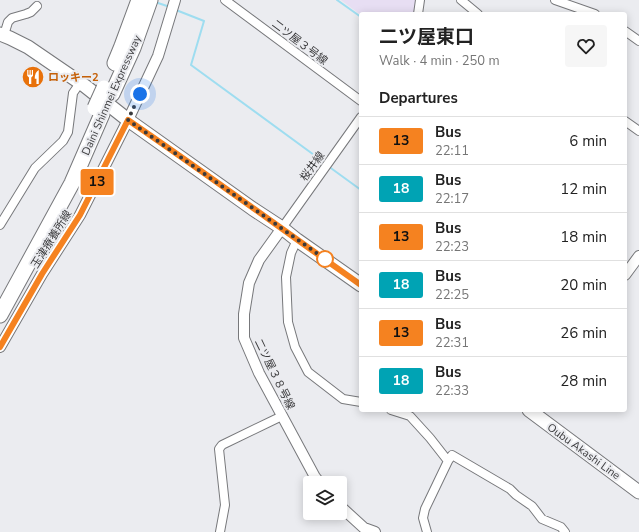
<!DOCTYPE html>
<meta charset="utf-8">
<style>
body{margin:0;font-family:"Nunito Sans","Noto Sans JP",sans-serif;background:#f6f6f6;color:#222;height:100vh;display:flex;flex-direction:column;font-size:15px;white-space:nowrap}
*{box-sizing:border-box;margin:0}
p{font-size:13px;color:#767676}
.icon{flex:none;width:22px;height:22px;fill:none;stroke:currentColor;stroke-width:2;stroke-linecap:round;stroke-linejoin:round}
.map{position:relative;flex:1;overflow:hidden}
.panel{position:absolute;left:359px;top:12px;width:268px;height:400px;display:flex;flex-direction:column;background:#fff;border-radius:4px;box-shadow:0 2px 10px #0003}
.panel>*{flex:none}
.badge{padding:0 8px;border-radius:3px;font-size:14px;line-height:26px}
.fabs{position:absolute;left:303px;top:476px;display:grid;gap:8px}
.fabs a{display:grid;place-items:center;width:44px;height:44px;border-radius:4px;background:#fff;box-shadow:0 2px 10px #0003;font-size:20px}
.you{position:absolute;width:20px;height:20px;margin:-10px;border:3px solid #fff;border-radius:50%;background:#1a73e8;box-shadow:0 0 0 6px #1a73e833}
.map>.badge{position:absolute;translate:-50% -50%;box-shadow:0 0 0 2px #fff}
h2{padding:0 20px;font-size:15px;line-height:36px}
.round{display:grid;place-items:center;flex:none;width:42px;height:42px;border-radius:4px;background:#f6f6f6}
.summary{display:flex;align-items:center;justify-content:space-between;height:68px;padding:0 20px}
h1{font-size:19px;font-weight:700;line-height:30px}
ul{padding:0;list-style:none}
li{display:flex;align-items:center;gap:12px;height:48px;padding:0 20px;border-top:1px solid #e0e0e0}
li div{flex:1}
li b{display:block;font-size:15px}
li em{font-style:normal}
li .badge{min-width:44px;font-weight:700;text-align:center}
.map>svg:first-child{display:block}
.industrial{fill:#e7def3}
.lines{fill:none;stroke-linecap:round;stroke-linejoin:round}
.stream{stroke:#9eddf0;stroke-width:2}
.minor-casing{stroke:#77787b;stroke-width:10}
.tertiary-casing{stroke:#77787b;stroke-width:12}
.primary-casing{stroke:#77787b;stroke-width:15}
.motorway-casing{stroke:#77787b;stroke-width:17}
.minor{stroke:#fff;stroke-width:8}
.tertiary{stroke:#fff;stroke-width:10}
.primary{stroke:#fff;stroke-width:13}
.motorway{stroke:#fff;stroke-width:15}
.motorway-bridge-casing{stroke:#77787b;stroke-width:17;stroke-linecap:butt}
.motorway-bridge{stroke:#fff;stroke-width:15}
.line-casing{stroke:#fff;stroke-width:9}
.line{stroke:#f58220;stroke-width:6}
.walk{stroke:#3a3a3c;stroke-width:4;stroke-dasharray:0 7.2}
.stop-dot{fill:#fff;stroke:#f58220;stroke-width:2}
.labels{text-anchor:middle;stroke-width:4;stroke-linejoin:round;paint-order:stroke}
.street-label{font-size:11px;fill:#3a3a3c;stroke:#ebecf0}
.food-label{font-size:11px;font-weight:bold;fill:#c56008;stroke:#ebecf0;text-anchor:start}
</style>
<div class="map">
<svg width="639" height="532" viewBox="0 0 639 532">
<rect width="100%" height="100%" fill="#ebecf0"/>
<!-- industrial -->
<path class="industrial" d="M341 0H417L414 14H361V15Z"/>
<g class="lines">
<!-- stream -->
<path class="stream" d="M337 0 361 17
M155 2 170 7
M176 10 204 21 191 65 325 163
M328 166 361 190"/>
<!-- minor casing -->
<g class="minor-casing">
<path id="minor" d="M225 0 361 101
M461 0 478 14
M555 0 595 14
M418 14 420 0
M625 31 639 41
M4 35 8 22 12 18 26 14 31 12 37 6
M625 121 639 131
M0 225 35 168 63 141 68 132 73 93 80 83
M282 228 361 117
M297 240 291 253 286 277 288 322 295 347 308 372 343 399 361 402
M391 410 410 416 430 438 448 461 425 509 423 518 427 532
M448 461 452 455 510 489 516 495 532 506 542 519 561 527 565 532
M220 532 225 505 219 449 222 445 282 416"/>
</g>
<!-- tertiary casing -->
<g class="tertiary-casing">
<path id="tertiary" d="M282 228 259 260 249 283 244 314V338L259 373 315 477 320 483
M625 275 639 256
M0 347 42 274 80 215 128 120 158 56 175 0
M340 506 364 528 375 532"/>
</g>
<!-- primary casing -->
<g class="primary-casing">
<path id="primary" d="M0 34 10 38 28 47 85 86 128 120 253 209 282 228 297 240 361 285
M529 410 639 492"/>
</g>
<!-- motorway casing -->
<g class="motorway-casing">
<path id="motorway" d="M115 63 122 46 139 0
M112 94 133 48 150 0
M0 315 72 183 102 114"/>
</g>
<!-- minor -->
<use href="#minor" class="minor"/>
<!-- tertiary -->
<use href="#tertiary" class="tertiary"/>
<!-- primary -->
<use href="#primary" class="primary"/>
<!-- motorway -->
<use href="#motorway" class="motorway"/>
<!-- motorway-bridge casing -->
<g class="motorway-bridge-casing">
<path id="motorway-bridge" d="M95 108 104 88"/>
</g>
<!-- motorway-bridge -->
<use href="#motorway-bridge" class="motorway-bridge"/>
</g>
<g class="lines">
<!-- line casing -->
<g class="line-casing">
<path id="line" d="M0 347 42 274 80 215 128 120C207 174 283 230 361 285"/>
</g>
<!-- line -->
<use href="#line" class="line"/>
<!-- walk -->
<path class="walk" d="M140 94 128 120 325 259"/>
</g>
<!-- icons -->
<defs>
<g id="restaurant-disc" transform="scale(1.15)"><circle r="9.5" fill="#e8710a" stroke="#ebecf0"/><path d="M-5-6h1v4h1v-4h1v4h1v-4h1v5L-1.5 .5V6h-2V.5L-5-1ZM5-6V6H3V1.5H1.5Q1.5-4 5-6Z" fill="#fff"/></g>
</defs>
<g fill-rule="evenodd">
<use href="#restaurant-disc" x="33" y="77"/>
</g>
<!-- markers -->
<circle class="stop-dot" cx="325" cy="259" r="8"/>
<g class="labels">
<!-- street labels -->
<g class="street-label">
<text transform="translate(300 42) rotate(37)" y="4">二ツ屋３号線</text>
<text transform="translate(111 95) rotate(-66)" y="4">Daini Shinmei Expressway</text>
<text transform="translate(312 166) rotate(-54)" y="4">桜井線</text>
<text transform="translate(51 239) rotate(-58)" y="4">玉津療養所線</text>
<text transform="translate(275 374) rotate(64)" y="4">二ツ屋３８号線</text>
<text transform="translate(584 451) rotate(36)" y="4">Oubu Akashi Line</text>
</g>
<!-- food labels -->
<g class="food-label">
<text x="48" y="81">ロッキー2</text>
</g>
</g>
</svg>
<div class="fabs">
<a><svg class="icon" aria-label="layers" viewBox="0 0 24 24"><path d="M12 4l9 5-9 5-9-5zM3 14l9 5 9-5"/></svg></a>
</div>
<div class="you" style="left:140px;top:94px"></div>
<b class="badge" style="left:97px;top:182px;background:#f58220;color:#111">13</b>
<section class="panel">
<div class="summary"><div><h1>二ツ屋東口</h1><p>Walk · 4 min · 250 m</p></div><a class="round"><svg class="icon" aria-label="heart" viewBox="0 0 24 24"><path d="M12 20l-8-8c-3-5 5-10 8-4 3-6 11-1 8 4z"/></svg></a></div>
<h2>Departures</h2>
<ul>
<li><span class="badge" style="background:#f58220;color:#111">13</span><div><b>Bus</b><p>22:11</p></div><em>6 min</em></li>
<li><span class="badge" style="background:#00a3b4;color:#fff">18</span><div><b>Bus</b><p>22:17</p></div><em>12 min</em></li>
<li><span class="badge" style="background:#f58220;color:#111">13</span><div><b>Bus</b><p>22:23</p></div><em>18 min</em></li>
<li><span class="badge" style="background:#00a3b4;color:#fff">18</span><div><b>Bus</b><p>22:25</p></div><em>20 min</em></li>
<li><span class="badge" style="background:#f58220;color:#111">13</span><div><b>Bus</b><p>22:31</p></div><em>26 min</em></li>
<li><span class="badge" style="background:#00a3b4;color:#fff">18</span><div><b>Bus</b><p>22:33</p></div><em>28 min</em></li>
</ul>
</section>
</div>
